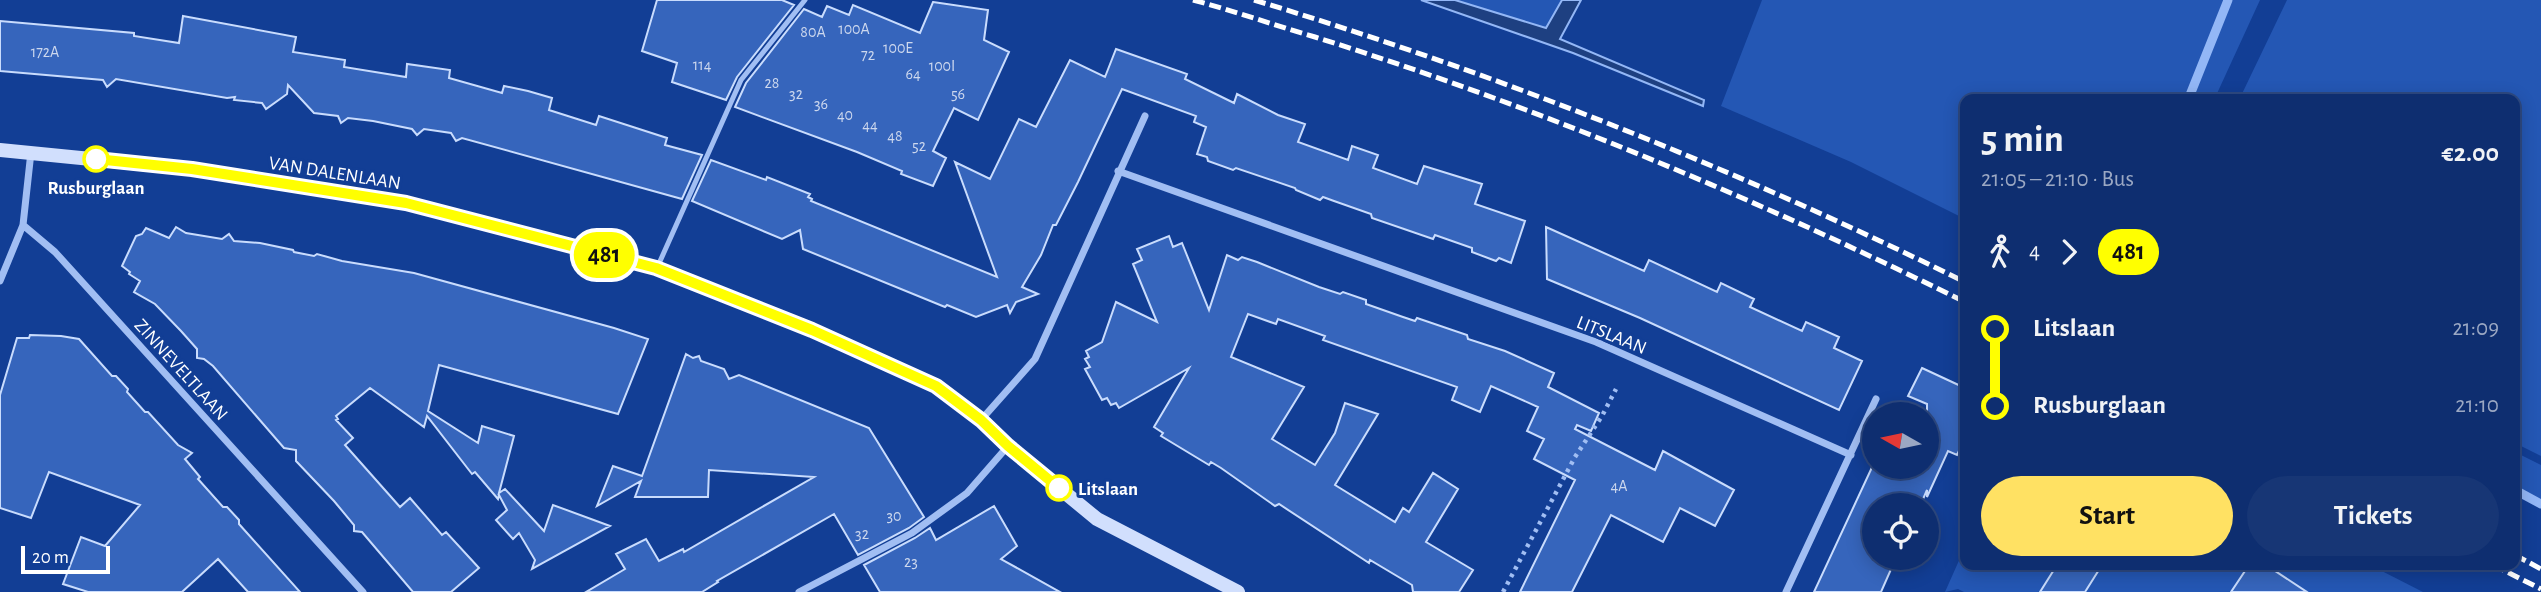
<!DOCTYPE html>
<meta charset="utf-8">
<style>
body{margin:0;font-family:"Alegreya Sans",sans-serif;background:#173675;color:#f1f3f6;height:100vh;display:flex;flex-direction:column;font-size:26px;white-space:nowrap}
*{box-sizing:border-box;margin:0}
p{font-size:23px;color:#9ba8c3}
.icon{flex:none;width:38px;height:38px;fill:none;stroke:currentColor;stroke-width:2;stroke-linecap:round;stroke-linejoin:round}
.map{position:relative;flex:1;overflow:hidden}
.side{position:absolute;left:1960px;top:94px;width:560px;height:476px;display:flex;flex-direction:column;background:#0e2e70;border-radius:14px;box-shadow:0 4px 18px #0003,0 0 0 2px #2e4a83}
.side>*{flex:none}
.badge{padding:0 14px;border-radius:23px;font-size:24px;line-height:46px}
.needle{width:46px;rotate:279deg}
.fabs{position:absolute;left:1862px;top:402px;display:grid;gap:14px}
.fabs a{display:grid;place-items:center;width:77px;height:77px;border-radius:50%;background:#0e2e70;box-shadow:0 4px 18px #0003,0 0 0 2px #2e4a83;font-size:35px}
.scale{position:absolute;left:21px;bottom:18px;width:89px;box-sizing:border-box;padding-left:7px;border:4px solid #fff;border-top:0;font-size:19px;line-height:24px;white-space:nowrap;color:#fff;-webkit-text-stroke:5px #123e95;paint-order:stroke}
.map>.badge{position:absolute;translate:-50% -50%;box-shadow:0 0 0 4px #fff}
.legs{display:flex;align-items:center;gap:10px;height:77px;padding:0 21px;font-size:23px}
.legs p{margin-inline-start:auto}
.headline{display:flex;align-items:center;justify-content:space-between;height:119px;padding:0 21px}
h1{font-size:38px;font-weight:600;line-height:52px}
.action{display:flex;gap:14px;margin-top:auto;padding:14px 21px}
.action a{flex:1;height:80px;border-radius:42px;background:#ffe163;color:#111;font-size:28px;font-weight:600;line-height:80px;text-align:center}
.action a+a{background:#173675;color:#f1f3f6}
ul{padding:0 21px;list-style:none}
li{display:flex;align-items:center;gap:24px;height:77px;font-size:26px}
li i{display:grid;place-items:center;width:10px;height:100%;margin:0 9px;background:currentColor}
li i::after{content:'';width:18px;height:18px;margin:-9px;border:5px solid;border-radius:50%;background:#0e2e70}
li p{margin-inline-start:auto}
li:first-child i{background:linear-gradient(#0000 50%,currentColor 0)}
li:last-child i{background:linear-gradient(currentColor 50%,#0000 0)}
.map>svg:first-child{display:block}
.green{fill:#2457b4}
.water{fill:#1e4081;stroke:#93b7f6;stroke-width:2}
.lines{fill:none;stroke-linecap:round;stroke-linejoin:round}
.stream{stroke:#93b7f6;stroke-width:9}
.building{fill:#3665bc;stroke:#c9dcfd;stroke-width:2}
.path{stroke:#a1bef3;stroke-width:4.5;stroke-dasharray:3.5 5;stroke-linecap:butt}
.lane{stroke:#a1bef3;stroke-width:5}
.street{stroke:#a1bef3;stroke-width:7}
.secondary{stroke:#d1dffd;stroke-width:14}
.rail{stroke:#fff;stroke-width:5;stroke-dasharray:12 5;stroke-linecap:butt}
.line-1-casing{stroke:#fff;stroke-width:16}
.line-1{stroke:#ff0;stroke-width:10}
.stop-1-dot{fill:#fff;stroke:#ff0;stroke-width:3.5}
.labels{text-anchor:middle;stroke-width:6;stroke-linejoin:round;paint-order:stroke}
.number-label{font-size:16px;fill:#cdd8ee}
.street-label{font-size:19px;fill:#fff;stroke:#123e95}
.stop-label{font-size:19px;font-weight:bold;fill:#fff;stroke:#123e95}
</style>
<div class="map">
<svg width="2541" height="592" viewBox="0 0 2541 592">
<rect width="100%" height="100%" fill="#123e95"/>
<!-- green -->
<path class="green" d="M1455 0H1562L1546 28Z
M1762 0H2260L2214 100H1965V219L1851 162 1721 106Z
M2287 0H2541V456L2515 443V100H2239Z
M2515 452 2541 465V501L2515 488Z
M1965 547V565H2370L2423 592H1964L1958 589 1945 592Z"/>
<!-- water -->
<path class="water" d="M1421 0H1455L1546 28 1562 0H1581L1560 39 1704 100 1703 106 1573 53Z"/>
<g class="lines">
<!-- stream -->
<path class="stream" d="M2188 100 2228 0
M2515 490 2541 504"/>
</g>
<!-- building -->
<path class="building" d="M657 0H782L794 5 737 77 726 100 672 82 677 63 642 51Z
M933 2 988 10 984 40 1009 52 978 120 954 108 933 151 946 158 933 186 901 174 902 171 857 152 735 107 746 83 804 9 822 17 827 6 849 15 853 5 920 33Z
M183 16 296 37 293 52 345 60 344 67 406 77 407 64 450 70 449 78 502 93 504 86 528 91 552 98 549 110 596 125 599 116 667 138 665 145 702 155 682 199 462 138 456 141 451 133 424 129 417 135 412 129 373 121 348 118 341 123 338 116 314 113 288 85 287 94 266 109 262 103 234 100 235 97 227 98 116 79 107 87 103 80 0 71V21L134 33V36L179 43Z
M1116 49 1187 74 1185 79 1234 103 1237 94 1278 115 1305 124 1298 142 1348 160 1352 146 1378 155 1373 168 1417 184 1424 166 1482 184 1475 204 1525 221 1511 263 1499 258 1496 261 1472 252V248L1435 235 1433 239 1372 218 1371 214 1334 201 1323 197 1320 200 1296 190 1295 188 1236 168 1233 170 1208 161 1207 157 1197 154 1206 127 1194 122 1196 116 1122 89 1078 182 1056 225H1053L1041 255 1022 287 1038 294 1016 302 1010 313 1007 305 976 317 947 305 945 307 803 249 800 230 782 239 692 201 711 160 766 180 767 177 810 194 808 197 812 199 811 201 997 277 955 162 990 179 1019 119 1036 127 1070 60 1105 77Z
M176 227 186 233 222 239 229 234 234 241 260 243 293 250 294 252 314 256 317 254 342 261 414 273 614 328 648 339 618 414 439 365 428 411 478 443 482 426 514 436 499 493 505 489 544 531 553 505 610 526 532 569 535 560 519 533 513 539 496 520 507 510 499 495 498 499 475 472 472 474 427 416 424 427 370 388 336 416 338 419 336 420 353 438 345 445 400 507 410 498 442 535 446 532 479 568 451 592H413L362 532 354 531V525L334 501 296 461V450L284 448 213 366 204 359 197 358V349L181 331 155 304 134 292 140 281 129 274 130 272 122 266 136 236 142 234 146 228 169 238Z
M1546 227 1644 271 1649 260 1717 292 1721 283 1754 299 1750 307 1802 331 1806 322 1839 337 1834 348 1862 361 1839 410 1640 318 1547 279Z
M1169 236 1173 247 1182 243 1209 310 1227 255 1238 260 1242 257 1257 262 1319 287 1340 294 1343 292 1366 300V304L1403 317 1415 321 1417 318 1467 335 1468 339 1505 351 1554 373 1548 387 1599 413 1591 431 1577 425 1575 429 1655 470 1663 451 1734 490 1715 526 1680 508 1663 542 1611 515 1572 592H1520L1575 480 1534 459 1544 439 1527 431 1538 407 1491 386 1480 412 1452 400 1457 387 1323 340 1325 336 1278 319 1276 324 1248 314 1231 357 1304 387 1272 439 1315 465 1335 433 1345 403 1378 414 1335 485 1395 522 1403 508 1409 512 1433 473 1458 489 1426 542 1473 570 1459 592H1413L1412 585 1370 560 1369 563 1279 504 1275 506 1221 468 1211 462 1209 465 1161 436 1163 433 1154 427 1189 368 1119 408 1116 403 1111 405 1107 398 1102 400 1085 369 1090 367 1085 359 1089 357 1086 351 1102 342 1116 302 1157 322 1133 264 1142 260 1137 249Z
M30 335 61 336 79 339 112 376H116L128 389 127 392 145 412H148L178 445 192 453 185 459 200 477 198 479 223 507H227L239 520V524L300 592H248L218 559 182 592H88L63 584 81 537 105 546 140 505 49 472 31 518 0 508V395L17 338H29Z
M686 354 693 358 699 356 701 361 724 369 729 379 739 375 869 428 924 517 909 528 858 555 834 514 717 581 718 582 702 592H586L625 569 616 554 646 539 659 561 683 549 684 552 814 477 709 470 708 497H635L641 481 597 506 613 466 642 476Z
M1922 368 1965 388V438L1957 455 1948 451 1927 497V490L1920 506H1874V558H1896L1881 592H1814L1874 463V467H1927V404L1908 396Z
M994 506 1017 546 1001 559 1060 592H880L864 565 915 538 930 528 936 540Z
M2057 565H2102L2085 592H2040Z
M2249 565H2266L2307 592H2231Z"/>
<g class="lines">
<!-- path -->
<path class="path" d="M1503 592 1575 457 1602 416 1616 389"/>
<!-- lane -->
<path class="lane" d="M657 268 741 80 805 0"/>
<!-- street -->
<path class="street" d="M1118 171 1596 342 1851 455
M23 225 55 252 363 592
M0 281 23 225 31 152
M981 420 1035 359 1145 116
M799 592 912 533 967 493 1008 446
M1786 592 1876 399"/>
<!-- secondary -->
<path class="secondary" d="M0 150 192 169 406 203 656 268 812 330 936 386 981 420 1008 446 1097 519 1238 592"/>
<!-- rail -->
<path class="rail" d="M1193 0C1234 11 1274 25 1315 37 1538 107 1755 198 1965 302
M1254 0C1499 74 1736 169 1965 282
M2515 555 2541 569
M2493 565 2541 589"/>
</g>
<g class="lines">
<!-- line-1 casing -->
<g class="line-1-casing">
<path id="line-1" d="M96 159 192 169 406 203 656 268 812 330 936 386 981 420 1008 446 1059 488"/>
</g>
<!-- line-1 -->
<use href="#line-1" class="line-1"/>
</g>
<!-- markers -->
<g class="stop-1-dot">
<circle cx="96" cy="159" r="12"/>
<circle cx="1059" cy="488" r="12"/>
</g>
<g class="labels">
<!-- number labels -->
<g class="number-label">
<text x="854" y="34">100A</text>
<text x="813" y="37">80A</text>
<text x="898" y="53">100E</text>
<text x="45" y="57">172A</text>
<text x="868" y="60">72</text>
<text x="702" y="70">114</text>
<text x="942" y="71">100I</text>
<text x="913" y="79">64</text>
<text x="772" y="88">28</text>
<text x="796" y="99">32</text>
<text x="958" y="99">56</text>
<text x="821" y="109">36</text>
<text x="845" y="120">40</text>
<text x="870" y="130">44</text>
<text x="895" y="141">48</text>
<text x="919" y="151">52</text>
<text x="1619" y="491">4A</text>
<text x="894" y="521">30</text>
<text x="862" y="539">32</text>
<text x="911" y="567">23</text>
</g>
<!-- street labels -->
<g class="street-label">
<text transform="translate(335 172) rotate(9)" y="7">VAN DALENLAAN</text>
<text transform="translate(1612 334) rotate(22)" y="7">LITSLAAN</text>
<text transform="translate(182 369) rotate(48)" y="7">ZINNEVELTLAAN</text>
</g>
<!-- stop labels -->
<g class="stop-label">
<text x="96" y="194">Rusburglaan</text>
<text x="1078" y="495" text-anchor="start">Litslaan</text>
</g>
</g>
</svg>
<div class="fabs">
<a><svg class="needle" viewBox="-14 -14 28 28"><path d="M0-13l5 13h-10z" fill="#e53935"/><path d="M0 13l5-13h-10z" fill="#9ba8c3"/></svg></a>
<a><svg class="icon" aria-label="locate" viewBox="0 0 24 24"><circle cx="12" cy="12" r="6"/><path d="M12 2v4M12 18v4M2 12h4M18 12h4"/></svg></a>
</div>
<div class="scale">20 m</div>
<b class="badge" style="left:604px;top:255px;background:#ff0;color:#111">481</b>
<section class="side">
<div class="headline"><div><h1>5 min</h1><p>21:05 – 21:10 · Bus</p></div><b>€2.00</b></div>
<div class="legs"><svg class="icon" aria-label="walk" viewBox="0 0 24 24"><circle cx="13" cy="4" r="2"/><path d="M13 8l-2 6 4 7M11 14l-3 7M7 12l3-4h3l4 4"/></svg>4<svg class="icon" aria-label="forward" viewBox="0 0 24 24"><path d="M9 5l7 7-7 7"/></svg><b class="badge" style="background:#ff0;color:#111">481</b></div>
<ul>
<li><i style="color:#ff0"></i><b>Litslaan</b><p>21:09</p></li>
<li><i style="color:#ff0"></i><b>Rusburglaan</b><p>21:10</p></li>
</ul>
<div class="action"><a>Start</a><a>Tickets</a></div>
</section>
</div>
